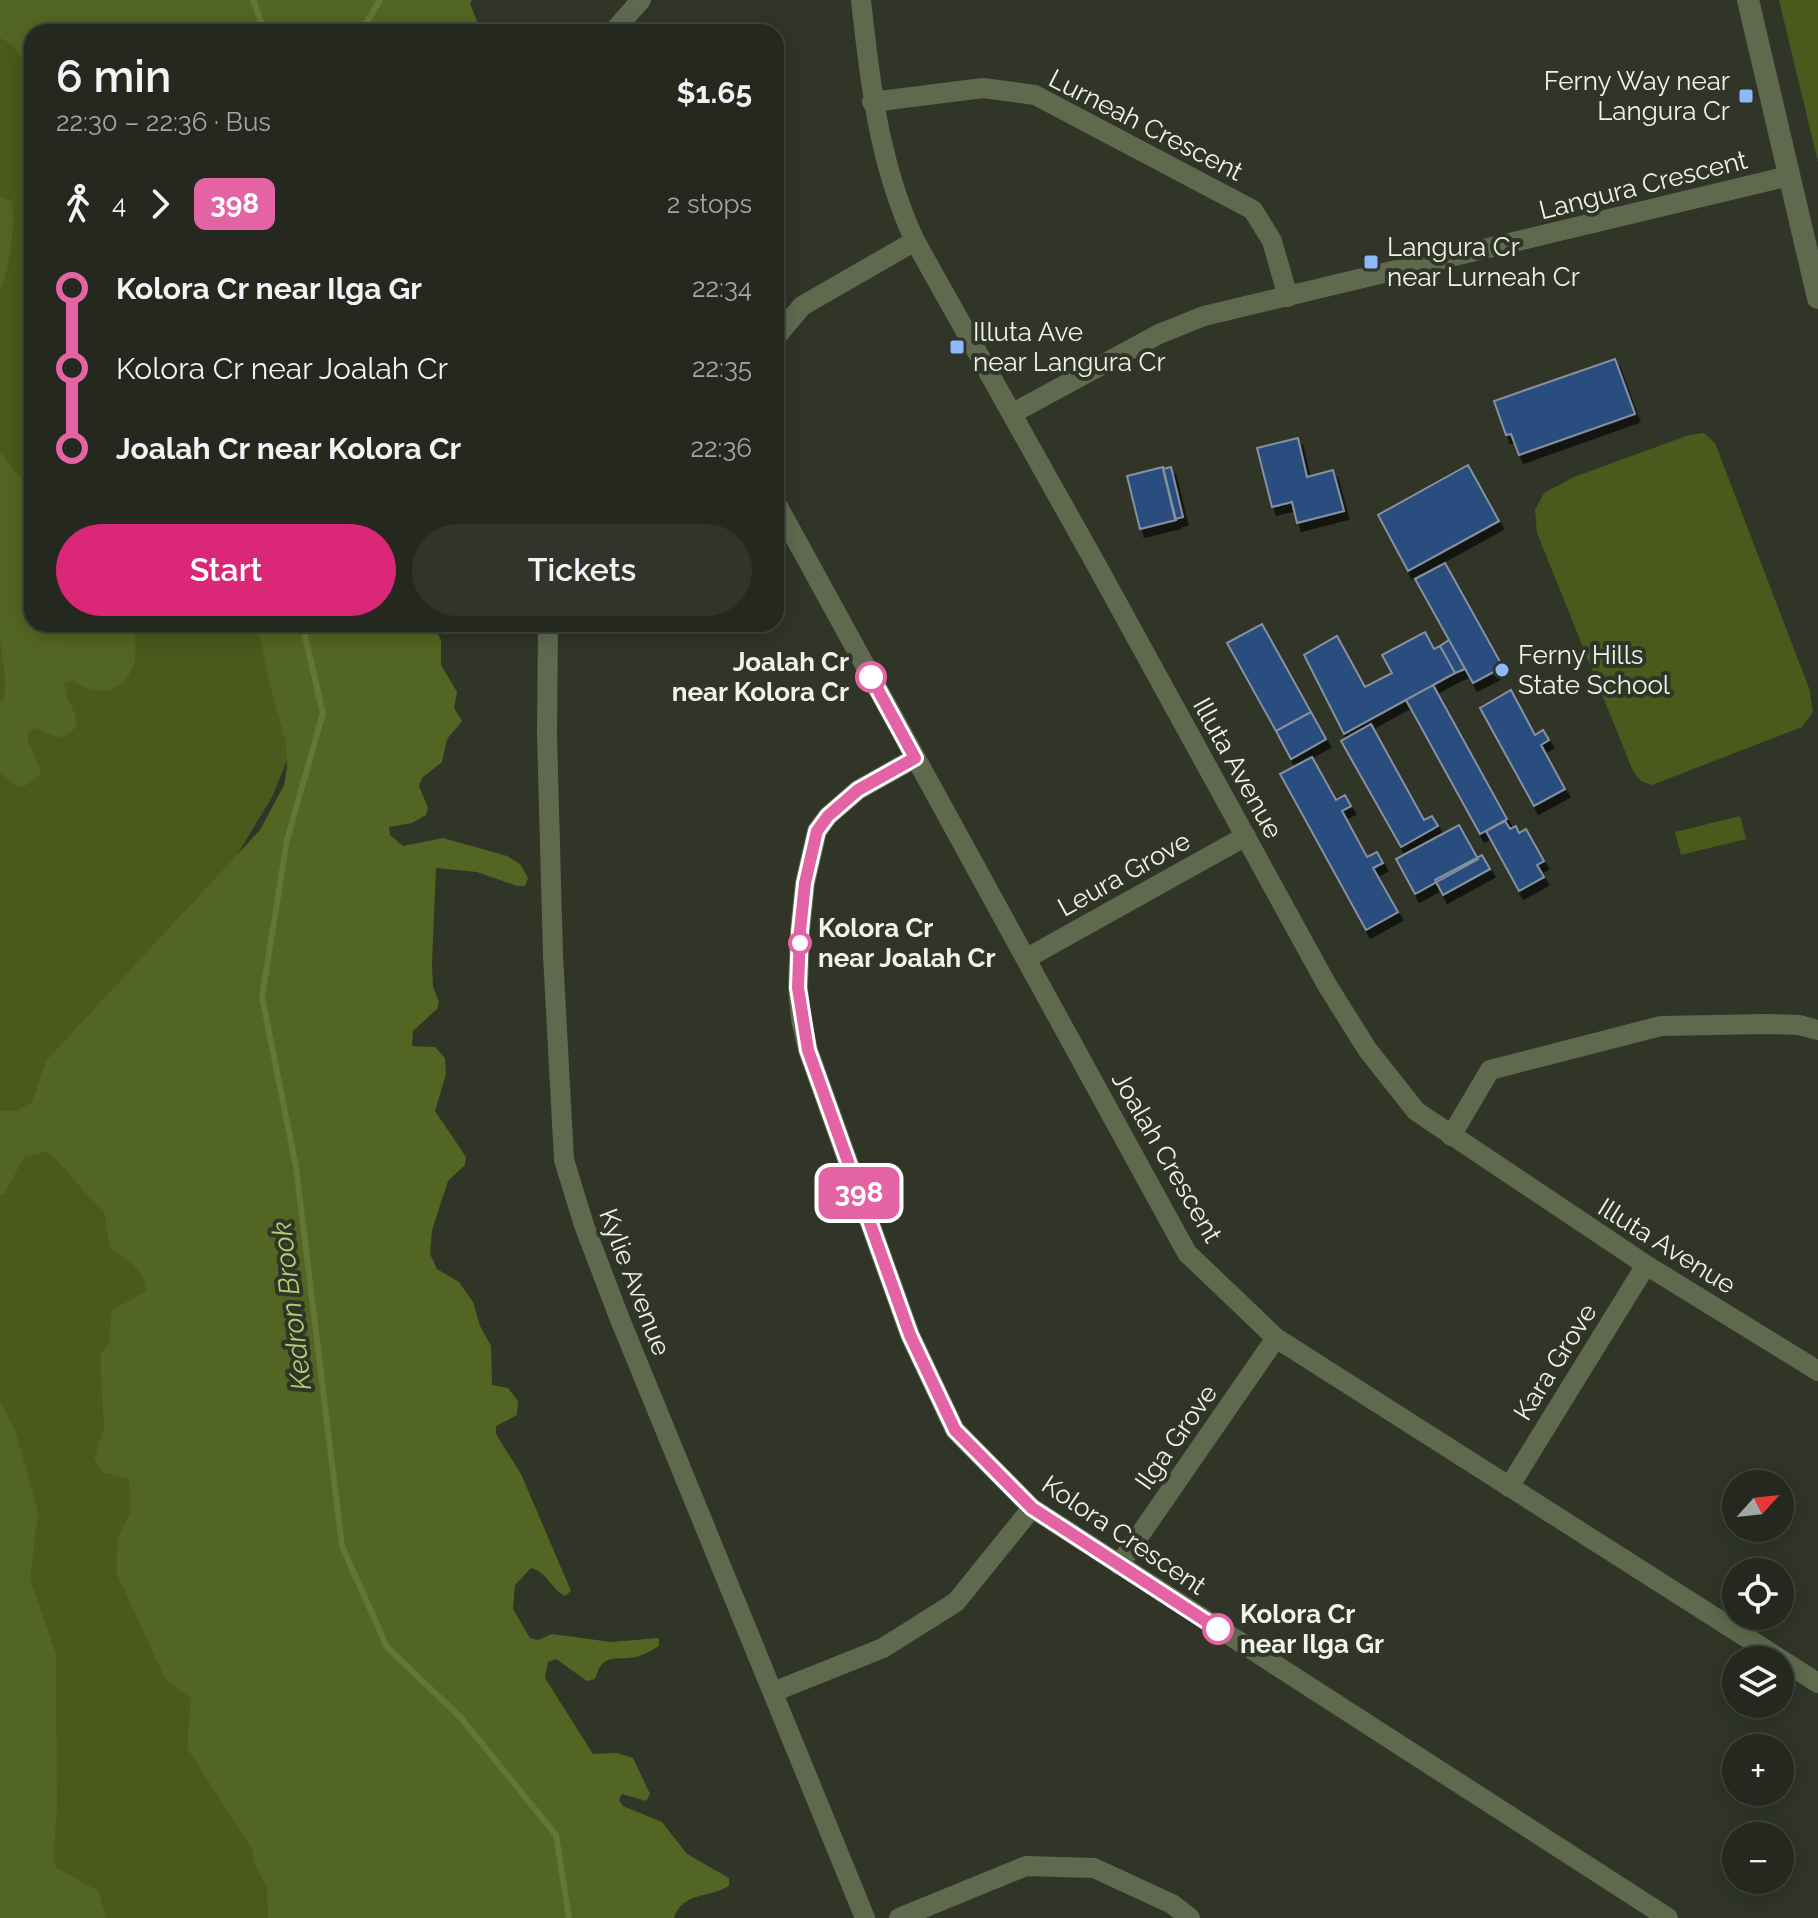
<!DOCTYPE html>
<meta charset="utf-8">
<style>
body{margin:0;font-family:Raleway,sans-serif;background:#30342b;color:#f1f3f6;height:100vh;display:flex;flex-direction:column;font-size:30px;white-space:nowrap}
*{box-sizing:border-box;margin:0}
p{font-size:26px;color:#a3a6a4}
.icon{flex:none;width:44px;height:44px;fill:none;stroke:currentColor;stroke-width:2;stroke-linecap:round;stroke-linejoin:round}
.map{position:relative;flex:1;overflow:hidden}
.drawer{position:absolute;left:24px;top:24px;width:760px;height:608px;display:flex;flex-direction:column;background:#24281e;border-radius:24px;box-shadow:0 4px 20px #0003,0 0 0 2px #41443c}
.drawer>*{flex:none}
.badge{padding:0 16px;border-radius:12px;font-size:28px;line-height:52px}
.needle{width:52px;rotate:63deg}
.tools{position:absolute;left:1722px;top:1470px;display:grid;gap:16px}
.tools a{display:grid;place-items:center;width:72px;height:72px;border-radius:50%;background:#24281e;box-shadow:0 4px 20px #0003,0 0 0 2px #41443c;font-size:40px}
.map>.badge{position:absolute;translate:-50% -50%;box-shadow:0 0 0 4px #fff}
.legs{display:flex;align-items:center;gap:12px;height:88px;padding:0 32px;font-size:26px}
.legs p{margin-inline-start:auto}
.summary{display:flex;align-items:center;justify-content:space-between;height:136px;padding:0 32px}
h1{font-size:44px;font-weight:600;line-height:60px}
.action{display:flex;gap:16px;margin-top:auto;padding:16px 32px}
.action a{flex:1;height:92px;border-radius:48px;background:#db2777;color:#fff;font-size:32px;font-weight:600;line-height:92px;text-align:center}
.action a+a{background:#30342b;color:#f1f3f6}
ul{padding:0 32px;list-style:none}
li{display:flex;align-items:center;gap:28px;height:80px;font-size:30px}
li i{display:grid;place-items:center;width:12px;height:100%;margin:0 10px;background:currentColor}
li i::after{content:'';width:20px;height:20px;margin:-10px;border:6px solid;border-radius:50%;background:#24281e}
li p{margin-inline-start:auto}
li:first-child i{background:linear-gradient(#0000 50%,currentColor 0)}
li:last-child i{background:linear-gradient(currentColor 50%,#0000 0)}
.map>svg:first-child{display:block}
.green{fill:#495a1c}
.forest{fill:#536523}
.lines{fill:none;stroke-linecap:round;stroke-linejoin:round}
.stream{stroke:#627635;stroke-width:6}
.building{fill:#2b4d7f;stroke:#86909e;stroke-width:2;filter:url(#shadow)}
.minor{stroke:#60694e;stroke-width:20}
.tertiary{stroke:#60694e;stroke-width:22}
.line-1-casing{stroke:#fff;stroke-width:18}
.line-1{stroke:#e463a4;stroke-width:12}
.poi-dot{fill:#8cb9fc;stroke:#303528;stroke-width:3}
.stop-1-dot{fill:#fff;stroke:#e463a4;stroke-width:4}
.labels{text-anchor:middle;stroke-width:8;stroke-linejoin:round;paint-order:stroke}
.poi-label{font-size:26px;fill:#f0f3ea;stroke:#303528;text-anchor:start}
.street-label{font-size:26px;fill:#f0f3ea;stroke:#303528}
.stop-label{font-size:26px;font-weight:bold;fill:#f0f3ea;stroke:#303528;text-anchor:start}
.water-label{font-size:28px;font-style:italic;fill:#b2cf72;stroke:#303528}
</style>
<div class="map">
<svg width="1818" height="1918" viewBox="0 0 1818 1918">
<defs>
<filter id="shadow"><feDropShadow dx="4.5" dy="8" stdDeviation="0" flood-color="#0009"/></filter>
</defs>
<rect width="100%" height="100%" fill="#303528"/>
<!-- green -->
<path class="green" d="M0 0 32 32V624H281L293 746 272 797 196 923 439 1918H0Z
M1779 0H1818V162Z
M1704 433 1715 443 1809 688 1813 712 1802 727 1652 785 1641 781 1633 771 1537 533 1535 510 1544 493 1574 477 1689 435Z
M1740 816 1746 839 1681 855 1675 832Z"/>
<!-- forest -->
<path class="forest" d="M0 0H472L470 3 478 24 463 32H32V70L10 43 0 38Z
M0 197 11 201C17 218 9 274 0 290Z
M0 452 32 492V624H130C150 670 114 711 72 680L65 684C63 705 96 726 58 738L36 728 28 731V740L41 771 37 778 23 787 14 785 0 773V702L4 700C8 679 0 655 0 633 0 573 0 513 0 452Z
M258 624H433L441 640V665L457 692 454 708 462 721 447 739 442 762 422 778 419 786 428 808 426 815 412 823 389 827 390 835 403 846 443 838 507 856 520 864 528 878 525 886H517L477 872 436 868 432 963 433 987 439 1002 437 1009 413 1031 412 1046 435 1047 445 1058 446 1074 435 1111 466 1157 465 1165 448 1181 432 1230 430 1254 437 1269 459 1282 473 1302 480 1326 491 1346 492 1385 508 1388 518 1401 517 1415 496 1426V1434L521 1474 571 1591 565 1596C551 1589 547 1572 531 1568L515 1585 513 1609 530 1638 538 1640 552 1634 611 1642 659 1638V1646C652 1650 644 1655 636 1657 613 1661 603 1652 595 1679L587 1681 556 1659 548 1662 545 1678 593 1754 617 1753 633 1758 650 1794 646 1801 622 1794 619 1800 623 1806 662 1822 687 1854 729 1878V1886C709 1898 682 1892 674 1918H268L267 1887 255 1865 252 1849 187 1748 191 1698 169 1683 160 1668 116 1572 118 1537 130 1514 131 1494 128 1478 104 1473 94 1459 104 1428 100 1356 109 1342 112 1310 146 1291C144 1270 126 1258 110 1247L104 1211C82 1194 69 1169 47 1151L24 1157 5 1193 0 1196V1111H17L32 1102 46 1061 260 830 284 785 287 768 286 743 268 678Z
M0 1401 16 1433 38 1512 30 1579 56 1654 57 1810 53 1860 57 1868 98 1891 106 1918H0Z"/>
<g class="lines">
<!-- stream -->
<path class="stream" d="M253 0 265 32
M361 32 380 0
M302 624 323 713 287 840 262 997 296 1167 342 1546 387 1647 461 1718 556 1835 569 1918"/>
</g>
<!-- building -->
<path class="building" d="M1615 359 1635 414 1519 455 1511 434 1506 435 1494 401Z
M1298 438 1307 477 1333 470 1344 511 1297 523 1292 502 1272 507 1257 448Z
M1468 465 1499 521 1408 571 1378 515Z
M1163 467 1176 520 1140 529 1127 476Z
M1171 467 1183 517 1175 519 1163 469Z
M1445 563 1503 667 1473 683 1415 579Z
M1262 624 1311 712 1276 731 1227 643Z
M1425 632 1434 649 1440 646 1455 673 1344 734 1304 655 1337 636 1365 687 1392 673 1382 655Z
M1449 640 1465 669 1455 673 1440 646Z
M1433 685 1507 819 1480 834 1406 700Z
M1511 690 1535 735 1543 730 1549 740 1541 745 1565 789 1534 806 1480 708Z
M1311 712 1326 739 1291 759 1276 731Z
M1371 724 1424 820 1432 816 1438 826 1401 847 1341 741Z
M1312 757 1336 800 1345 795 1351 806 1342 811 1367 857 1377 852 1383 863 1373 868 1398 912 1366 930 1280 774Z
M1505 821 1510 829 1516 826 1519 833 1526 829 1544 861 1537 865 1544 877 1519 891 1486 831Z
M1459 825 1478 859 1415 894 1396 859Z
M1482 855 1490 869 1443 895 1435 880Z"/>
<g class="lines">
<!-- minor -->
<path class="minor" d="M861 0C870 83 879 164 915 241L1097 566 1327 985 1367 1049 1416 1111 1646 1265 1818 1371
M613 32 641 0
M872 102 983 88 1035 95 1253 210 1272 241 1288 297
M776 337 802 306 915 241
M1013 413 1159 334 1204 316 1789 176
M776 503 1187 1253 1276 1338 1818 1683
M548 624 547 735 553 955 564 1160 584 1225 619 1317 865 1918
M915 758 858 790 828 816 817 831 805 883 800 931 798 988 801 1019 808 1050 910 1335 955 1430 1032 1508 1668 1918
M1027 958 1246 836
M1451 1136 1490 1070 1661 1026 1766 1024 1799 1025 1818 1030
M1509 1487 1646 1265
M1119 1565 1276 1338
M773 1692 883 1648 956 1602 1032 1508
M899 1918 1026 1866 1094 1868 1172 1904 1190 1918"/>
<!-- tertiary -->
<path class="tertiary" d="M1748 0 1818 298"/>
</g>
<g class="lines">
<!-- line-1 casing -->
<g class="line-1-casing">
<path id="line-1" d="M871 677 915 758 858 790 828 816 817 831 805 883 800 931 798 988 808 1050 910 1335 955 1430 1032 1508 1218 1629"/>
</g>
<!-- line-1 -->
<use href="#line-1" class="line-1"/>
</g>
<!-- markers -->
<g class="poi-dot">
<rect x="1738" y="88" width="16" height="16" rx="4"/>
<rect x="1363" y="254" width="16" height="16" rx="4"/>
<rect x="949" y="339" width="16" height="16" rx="4"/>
<circle cx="1502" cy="670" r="8"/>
</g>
<g class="stop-1-dot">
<circle cx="871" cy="677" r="14"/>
<circle cx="800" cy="943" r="10"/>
<circle cx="1218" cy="1629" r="14"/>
</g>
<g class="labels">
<!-- poi labels -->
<g class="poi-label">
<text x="1730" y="90" text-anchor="end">Ferny Way near<tspan x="1730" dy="30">Langura Cr</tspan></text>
<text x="1387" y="256">Langura Cr<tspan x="1387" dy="30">near Lurneah Cr</tspan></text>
<text x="973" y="341">Illuta Ave<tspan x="973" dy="30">near Langura Cr</tspan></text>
<text x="1518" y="664">Ferny Hills<tspan x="1518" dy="30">State School</tspan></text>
</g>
<!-- street labels -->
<g class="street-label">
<text transform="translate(1146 125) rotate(27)" y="9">Lurneah Crescent</text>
<text transform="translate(1643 185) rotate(-14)" y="9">Langura Crescent</text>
<text transform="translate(1238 768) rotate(61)" y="9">Illuta Avenue</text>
<text transform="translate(1124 874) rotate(-29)" y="9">Leura Grove</text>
<text transform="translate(1167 1157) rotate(60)" y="9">Joalah Crescent</text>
<text transform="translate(1667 1246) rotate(32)" y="9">Illuta Avenue</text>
<text transform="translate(635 1282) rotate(69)" y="9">Kylie Avenue</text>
<text transform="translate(1555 1362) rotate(-58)" y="9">Kara Grove</text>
<text transform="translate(1176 1437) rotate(-55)" y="9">Ilga Grove</text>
<text transform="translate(1124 1535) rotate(34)" y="9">Kolora Crescent</text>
</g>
<!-- stop labels -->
<g class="stop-label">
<text x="849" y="671" text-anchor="end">Joalah Cr<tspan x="849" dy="30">near Kolora Cr</tspan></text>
<text x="818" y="937">Kolora Cr<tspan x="818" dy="30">near Joalah Cr</tspan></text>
<text x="1240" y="1623">Kolora Cr<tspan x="1240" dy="30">near Ilga Gr</tspan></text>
</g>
<!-- water labels -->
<g class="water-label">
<text transform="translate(291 1306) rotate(-97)" y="10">Kedron Brook</text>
</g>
</g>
</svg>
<div class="tools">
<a><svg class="needle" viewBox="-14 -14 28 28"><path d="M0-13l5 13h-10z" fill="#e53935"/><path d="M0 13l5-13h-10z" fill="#a3a6a4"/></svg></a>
<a><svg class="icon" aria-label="locate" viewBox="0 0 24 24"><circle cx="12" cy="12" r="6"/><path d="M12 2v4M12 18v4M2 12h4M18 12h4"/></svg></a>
<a><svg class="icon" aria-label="layers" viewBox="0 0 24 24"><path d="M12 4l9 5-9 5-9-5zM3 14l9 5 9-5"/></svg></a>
<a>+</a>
<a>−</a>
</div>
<b class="badge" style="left:859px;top:1193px;background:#e463a4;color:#fff">398</b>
<section class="drawer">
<div class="summary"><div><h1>6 min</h1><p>22:30 – 22:36 · Bus</p></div><b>$1.65</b></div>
<div class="legs"><svg class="icon" aria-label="walk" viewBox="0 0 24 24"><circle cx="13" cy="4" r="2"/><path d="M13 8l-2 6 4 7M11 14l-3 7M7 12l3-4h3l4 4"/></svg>4<svg class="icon" aria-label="forward" viewBox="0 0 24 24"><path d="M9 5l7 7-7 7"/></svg><b class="badge" style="background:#e463a4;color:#fff">398</b><p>2 stops</p></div>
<ul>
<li><i style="color:#e463a4"></i><b>Kolora Cr near Ilga Gr</b><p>22:34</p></li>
<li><i style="color:#e463a4"></i><span>Kolora Cr near Joalah Cr</span><p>22:35</p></li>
<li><i style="color:#e463a4"></i><b>Joalah Cr near Kolora Cr</b><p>22:36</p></li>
</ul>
<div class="action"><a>Start</a><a>Tickets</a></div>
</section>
</div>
